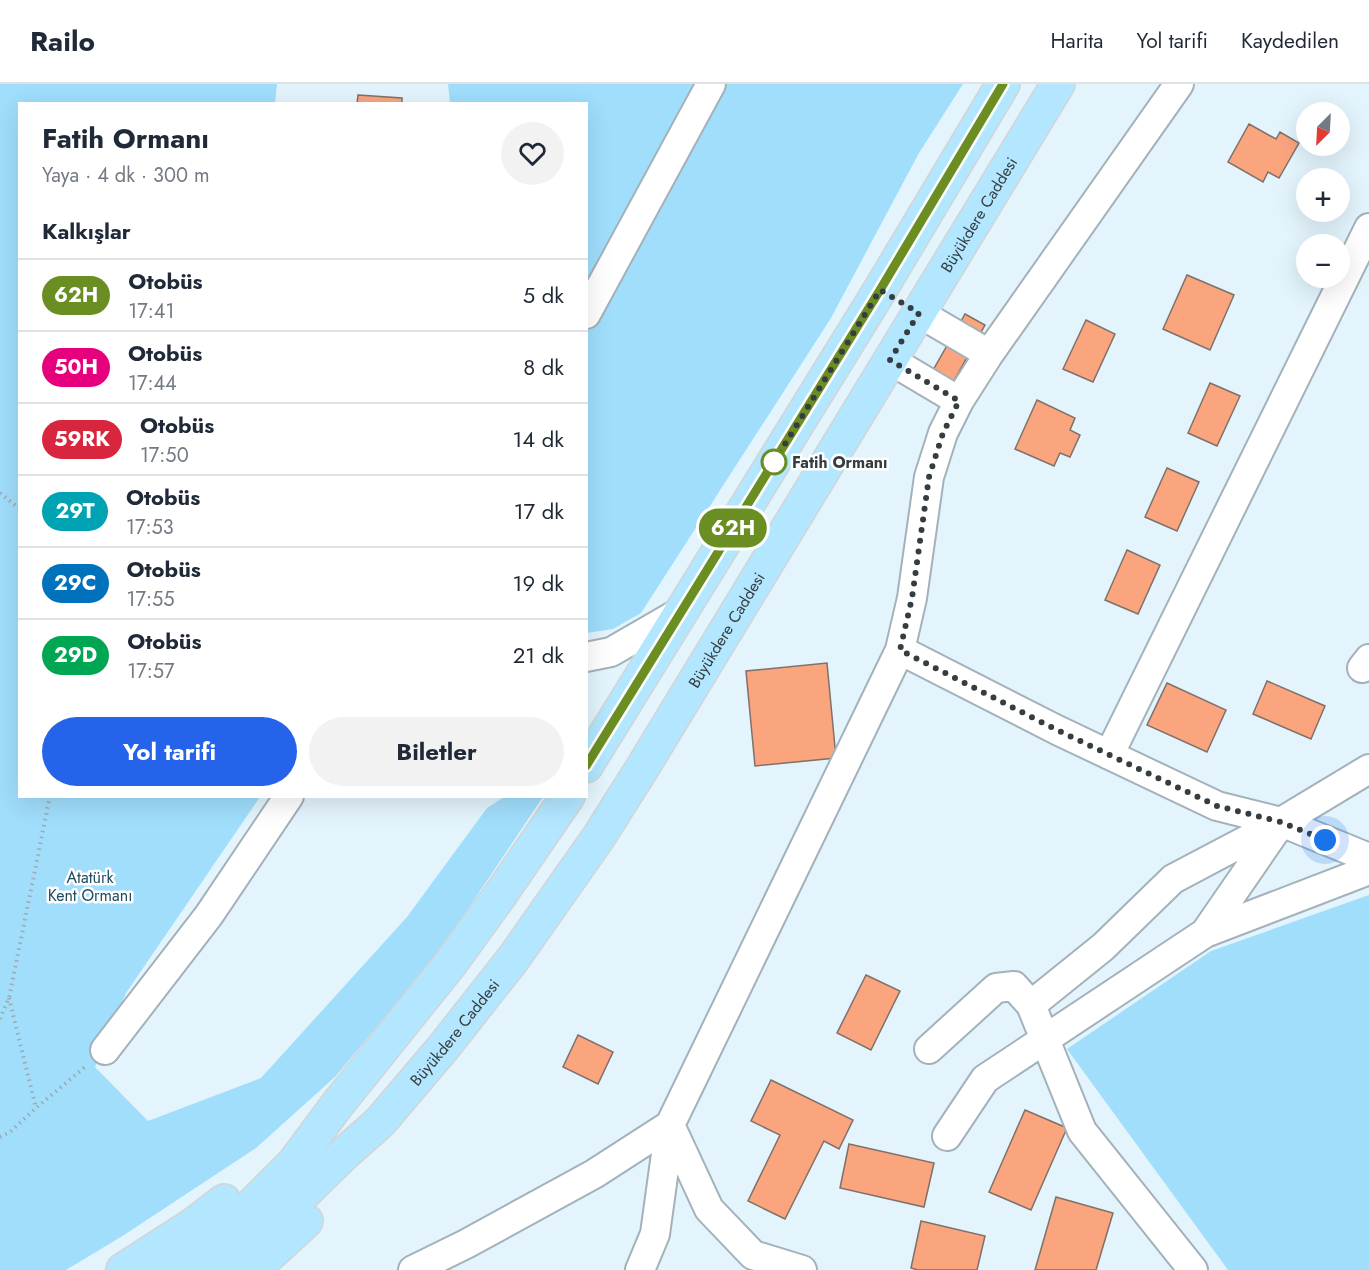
<!DOCTYPE html>
<html lang="tr">
<meta charset="utf-8">
<style>
body{margin:0;font-family:Jost,sans-serif;background:#f2f2f3;color:#1f2937;height:100vh;display:flex;flex-direction:column;font-size:22px;white-space:nowrap}
*{box-sizing:border-box;margin:0}
p{font-size:20px;color:#747a83}
.icon{flex:none;width:33px;height:33px;fill:none;stroke:currentColor;stroke-width:2;stroke-linecap:round;stroke-linejoin:round}
.map{position:relative;flex:1;overflow:hidden}
.panel{position:absolute;left:18px;top:18px;width:570px;height:696px;display:flex;flex-direction:column;background:#fff;border-radius:0px;box-shadow:0 6px 24px #0002}
.panel>*{flex:none}
.badge{padding:0 12px;border-radius:20px;font-size:21px;line-height:39px}
.needle{width:39px;rotate:204deg}
.fabs{position:absolute;left:1296px;top:18px;display:grid;gap:12px}
.fabs a{display:grid;place-items:center;width:54px;height:54px;border-radius:50%;background:#fff;box-shadow:0 6px 24px #0002;font-size:30px}
.you{position:absolute;width:30px;height:30px;margin:-15px;border:4px solid #fff;border-radius:50%;background:#1a73e8;box-shadow:0 0 0 9px #1a73e833}
.map>.badge{position:absolute;translate:-50% -50%;box-shadow:0 0 0 3px #fff}
h2{padding:0 24px;font-size:22px;line-height:54px}
.round{display:grid;place-items:center;flex:none;width:63px;height:63px;border-radius:32px;background:#f2f2f3}
.head{display:flex;align-items:center;justify-content:space-between;height:102px;padding:0 24px}
h1{font-size:28px;font-weight:700;line-height:45px}
.action{display:flex;gap:12px;margin-top:auto;padding:12px 24px}
.action a{flex:1;height:69px;border-radius:36px;background:#2563eb;color:#fff;font-size:24px;font-weight:700;line-height:69px;text-align:center}
.action a+a{background:#f2f2f3;color:#1f2937}
ul{padding:0;list-style:none}
li{display:flex;align-items:center;gap:18px;height:72px;padding:0 24px;border-top:2px solid #e0e1e3}
li div{flex:1}
li b{display:block;font-size:22px}
li em{font-style:normal}
li .badge{min-width:66px;font-weight:700;text-align:center}
header{display:flex;align-items:center;gap:36px;box-sizing:border-box;height:84px;padding:0 30px;background:#fff;border-bottom:2px solid #e0e1e3}
header strong{font-size:28px}
nav{display:flex;gap:33px;margin-inline-start:auto;font-size:21px}
.map>svg:first-child{display:block}
.green{fill:#a0defc}
.building{fill:#faa57e;stroke:#7f706a;stroke-width:1.5}
.lines{fill:none;stroke-linecap:round;stroke-linejoin:round}
.minor-casing{stroke:#a3b2ba;stroke-width:32}
.major-casing{stroke:#d3d4d5;stroke-width:36}
.path{stroke:#9daab0;stroke-width:4;stroke-dasharray:1.5 4.5;stroke-linecap:butt}
.minor{stroke:#fff;stroke-width:28}
.major{stroke:#b2e7ff;stroke-width:33}
.line-casing{stroke:#fff;stroke-width:14}
.line{stroke:#6b8e23;stroke-width:9}
.walk{stroke:#363d40;stroke-width:6;stroke-dasharray:0 10.8}
.stop-dot{fill:#fff;stroke:#6b8e23;stroke-width:3}
.labels{text-anchor:middle;stroke-width:5;stroke-linejoin:round;paint-order:stroke}
.street-label{font-size:16px;fill:#363d40;stroke:#fefefe}
.stop-label{font-size:16px;font-weight:bold;fill:#363d40;stroke:#fefefe;text-anchor:start}
.park-label{font-size:16px;fill:#204c5f;stroke:#fefefe}
</style>
<header>
<strong>Railo</strong>
<nav><a>Harita</a><a>Yol tarifi</a><a>Kaydedilen</a></nav>
</header>
<div class="map">
<svg width="1369" height="1186" viewBox="0 0 1369 1186">
<rect width="100%" height="100%" fill="#e3f4fc"/>
<!-- green -->
<path class="green" d="M0 0H277L275 19 20 20V712L260 713 126 909 95 983 148 1037 261 994 407 833 487 724 504 713H543L440 867 336 992 256 1064 124 1151 66 1186H0Z
M448 0H963L919 69 831 234 641 529 613 545 587 549 586 20 450 19Z
M1369 811V1186H1228L1067 965 1211 867Z"/>
<!-- building -->
<path class="building" d="M358 11 402 14V20H357Z
M1249 40 1276 55 1280 48 1299 59 1279 94 1268 88 1263 98 1228 78Z
M1187 191 1234 211 1210 266 1163 245Z
M965 230 985 241 941 320 920 309Z
M1086 236 1115 250 1093 298 1063 285Z
M1210 299 1240 312 1217 362 1188 349Z
M1037 316 1075 334 1070 346 1080 351 1070 373 1060 369 1054 382 1015 365Z
M1167 384 1199 398 1177 447 1145 433Z
M1127 466 1160 481 1138 530 1105 516Z
M827 579 836 674 755 682 746 587Z
M1267 597 1325 622 1311 655 1253 630Z
M1167 599 1226 626 1207 668 1147 641Z
M866 891 900 907 871 966 837 949Z
M578 951 613 968 598 1000 563 983Z
M771 996 853 1036 839 1065 824 1057 785 1135 748 1117 780 1051 751 1037Z
M1025 1026 1067 1044 1031 1126 989 1108Z
M849 1060 934 1079 924 1123 840 1104Z
M1056 1113 1113 1129 1096 1186H1035Z
M921 1137 985 1152 977 1186H918L911 1184Z"/>
<g class="lines">
<!-- minor casing -->
<g class="minor-casing">
<path id="minor" d="M919 229 989 270
M586 230 711 0
M890 276 959 317
M900 566 1057 646 1217 722 1281 738 1369 774
M586 573 611 568 682 527
M1362 584 1369 575
M1109 671 1369 144
M1205 849 1278 743
M1031 921 1103 863 1173 795 1281 738 1369 685
M929 965 996 904 1014 902 1031 921 1082 1047 1193 1186
M105 966 209 831 289 712
M947 1052 985 995 1205 849 1369 786
M413 1186 466 1160 594 1090 670 1041 709 1125 753 1171 802 1186
M640 1186 655 1150 670 1041 900 566 912 514 929 393 943 349 959 317 989 270 1179 0"/>
</g>
<!-- major casing -->
<g class="major-casing">
<g id="major">
<path d="M586 682 880 206 1003 0"/>
<path d="M123 1186 193 1141 224 1117"/>
<path d="M169 1186 189 1173 248 1125 294 1079 337 1021 451 879 498 814 568 712"/>
<path id="s1" d="M213 1186 256 1152 297 1116 345 1069 380 1038 442 965 513 875 598 754 641 686 1058 0"/>
<path d="M253 1186 306 1137"/>
</g>
</g>
<!-- path -->
<path class="path" d="M0 409 20 425
M9 914 36 1024
M0 935 9 914 50 712
M0 1053 10 1048 36 1024 86 982"/>
<!-- minor -->
<use href="#minor" class="minor"/>
<!-- major -->
<use href="#major" class="major"/>
</g>
<g class="lines">
<!-- line casing -->
<g class="line-casing">
<path id="line" d="M586 682 880 206 1003 0"/>
</g>
<!-- line -->
<use href="#line" class="line"/>
<!-- walk -->
<path class="walk" d="M774 378 880 206 919 229 890 276 959 317 943 349 929 393 912 514 900 566 1057 646 1217 722 1281 738 1325 756"/>
</g>
<!-- markers -->
<circle class="stop-dot" cx="774" cy="378" r="12"/>
<g class="labels">
<!-- street labels -->
<g class="street-label">
<text dy="6" stroke="none"><textPath href="#s1" startOffset="1312">Büyükdere Caddesi</textPath></text>
<text dy="6" stroke="none"><textPath href="#s1" startOffset="826">Büyükdere Caddesi</textPath></text>
<text dy="6" stroke="none"><textPath href="#s1" startOffset="340">Büyükdere Caddesi</textPath></text>
</g>
<!-- stop labels -->
<g class="stop-label">
<text x="792" y="384">Fatih Ormanı</text>
</g>
<!-- park labels -->
<g class="park-label">
<text x="90" y="799">Atatürk<tspan x="90" dy="18">Kent Ormanı</tspan></text>
</g>
</g>
</svg>
<div class="fabs">
<a><svg class="needle" viewBox="-14 -14 28 28"><path d="M0-13l5 13h-10z" fill="#e53935"/><path d="M0 13l5-13h-10z" fill="#747a83"/></svg></a>
<a>+</a>
<a>−</a>
</div>
<div class="you" style="left:1325px;top:756px"></div>
<b class="badge" style="left:733px;top:444px;background:#6b8e23;color:#fff">62H</b>
<section class="panel">
<div class="head"><div><h1>Fatih Ormanı</h1><p>Yaya · 4 dk · 300 m</p></div><a class="round"><svg class="icon" aria-label="heart" viewBox="0 0 24 24"><path d="M12 20l-8-8c-3-5 5-10 8-4 3-6 11-1 8 4z"/></svg></a></div>
<h2>Kalkışlar</h2>
<ul>
<li><span class="badge" style="background:#6b8e23;color:#fff">62H</span><div><b>Otobüs</b><p>17:41</p></div><em>5 dk</em></li>
<li><span class="badge" style="background:#e6007e;color:#fff">50H</span><div><b>Otobüs</b><p>17:44</p></div><em>8 dk</em></li>
<li><span class="badge" style="background:#d7263d;color:#fff">59RK</span><div><b>Otobüs</b><p>17:50</p></div><em>14 dk</em></li>
<li><span class="badge" style="background:#00a3b4;color:#fff">29T</span><div><b>Otobüs</b><p>17:53</p></div><em>17 dk</em></li>
<li><span class="badge" style="background:#0072bc;color:#fff">29C</span><div><b>Otobüs</b><p>17:55</p></div><em>19 dk</em></li>
<li><span class="badge" style="background:#00a651;color:#fff">29D</span><div><b>Otobüs</b><p>17:57</p></div><em>21 dk</em></li>
</ul>
<div class="action"><a>Yol tarifi</a><a>Biletler</a></div>
</section>
</div>
